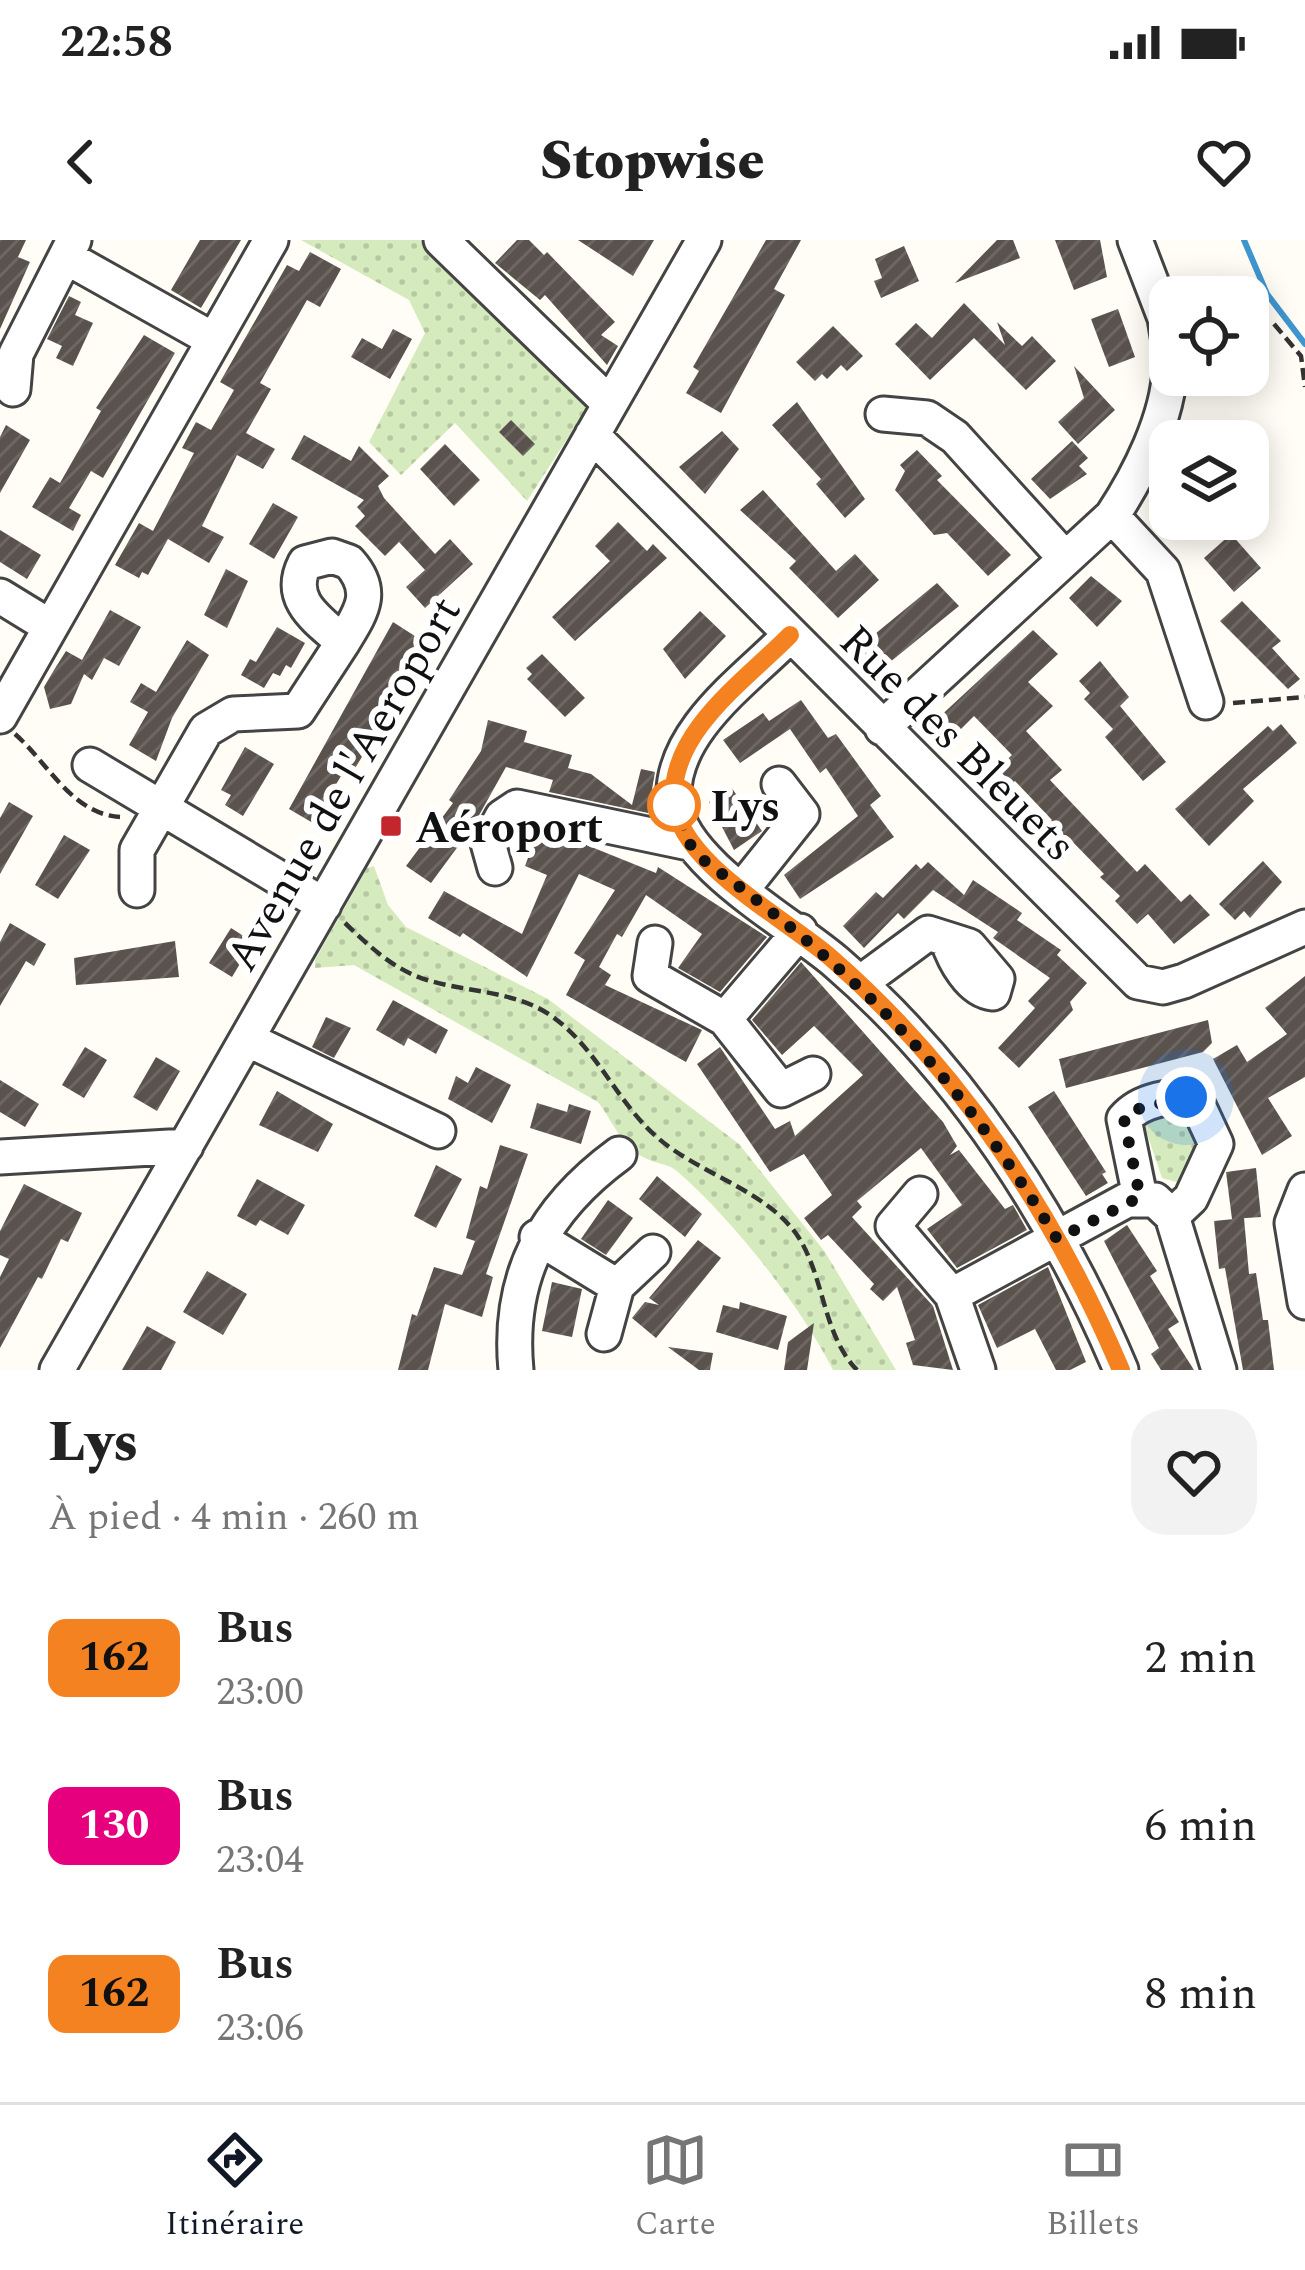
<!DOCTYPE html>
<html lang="fr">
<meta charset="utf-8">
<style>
body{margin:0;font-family:Spectral,serif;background:#f2f2f2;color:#222;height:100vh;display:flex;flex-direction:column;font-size:45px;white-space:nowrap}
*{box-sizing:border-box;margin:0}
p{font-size:39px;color:#767676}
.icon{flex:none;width:66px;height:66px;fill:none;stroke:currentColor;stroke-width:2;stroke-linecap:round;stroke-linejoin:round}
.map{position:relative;height:1130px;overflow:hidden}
.details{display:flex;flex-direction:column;background:#fff;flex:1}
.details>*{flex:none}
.badge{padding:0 24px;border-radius:18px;font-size:42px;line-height:78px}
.buttons{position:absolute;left:1149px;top:36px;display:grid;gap:24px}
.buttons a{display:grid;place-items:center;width:120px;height:120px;border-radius:24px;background:#fff;box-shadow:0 6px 30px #0003;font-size:60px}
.you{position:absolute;width:60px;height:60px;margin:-30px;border:9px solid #fff;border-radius:50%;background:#1a73e8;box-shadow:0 0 0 18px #1a73e833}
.map>.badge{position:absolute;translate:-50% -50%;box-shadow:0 0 0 6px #fff}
.round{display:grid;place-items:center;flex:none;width:126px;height:126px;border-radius:36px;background:#f2f2f2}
.summary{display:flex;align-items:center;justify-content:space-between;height:204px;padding:0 48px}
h1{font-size:57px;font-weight:800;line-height:90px}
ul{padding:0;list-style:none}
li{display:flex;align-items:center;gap:36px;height:168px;padding:0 48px}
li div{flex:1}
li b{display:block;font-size:45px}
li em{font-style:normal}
li .badge{min-width:132px;font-weight:700;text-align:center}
.status{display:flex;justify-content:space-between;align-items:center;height:84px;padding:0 60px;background:#fff;direction:ltr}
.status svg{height:33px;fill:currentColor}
header{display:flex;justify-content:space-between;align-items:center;height:156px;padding:0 48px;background:#fff;font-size:54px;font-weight:800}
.dock{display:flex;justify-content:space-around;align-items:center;height:168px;border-top:3px solid #e0e0e0;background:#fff;font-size:33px;color:#767676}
.dock a{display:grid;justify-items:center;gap:6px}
.dock .selected{color:#111827}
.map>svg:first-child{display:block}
.grass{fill:url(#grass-dots)}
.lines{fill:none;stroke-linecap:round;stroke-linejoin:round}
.stream{stroke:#3f96cf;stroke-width:6}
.building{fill:url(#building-hatch)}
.minor-casing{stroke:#444;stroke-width:39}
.path{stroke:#333;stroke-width:4.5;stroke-dasharray:12 6;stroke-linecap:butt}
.minor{stroke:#fff;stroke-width:33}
.line-casing{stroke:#fff;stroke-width:27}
.line{stroke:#f58220;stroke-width:18}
.walk{stroke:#111;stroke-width:12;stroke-dasharray:0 21.6}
.stop-dot{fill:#fff;stroke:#f58220;stroke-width:6}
.poi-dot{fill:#c4262e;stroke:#fff;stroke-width:4.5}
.labels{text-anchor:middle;stroke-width:12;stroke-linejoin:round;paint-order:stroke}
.street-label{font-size:45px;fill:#111;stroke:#fff}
.stop-label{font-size:45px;font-weight:bold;fill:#111;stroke:#fff;text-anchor:start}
.poi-label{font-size:45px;font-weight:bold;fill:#111;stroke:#fff;text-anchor:start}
</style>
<div class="status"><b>22:58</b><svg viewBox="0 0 49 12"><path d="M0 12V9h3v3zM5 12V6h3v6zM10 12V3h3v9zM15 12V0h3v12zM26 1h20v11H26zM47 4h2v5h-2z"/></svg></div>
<header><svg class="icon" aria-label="back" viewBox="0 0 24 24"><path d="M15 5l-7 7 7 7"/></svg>Stopwise<svg class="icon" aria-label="heart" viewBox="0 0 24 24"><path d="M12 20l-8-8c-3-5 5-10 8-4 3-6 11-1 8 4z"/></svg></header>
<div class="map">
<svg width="1305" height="1130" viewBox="0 0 1305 1130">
<defs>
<pattern id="grass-dots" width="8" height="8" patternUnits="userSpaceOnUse" patternTransform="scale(3)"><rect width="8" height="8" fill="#d5ebbd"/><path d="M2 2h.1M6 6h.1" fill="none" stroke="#b6c8a1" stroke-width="1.8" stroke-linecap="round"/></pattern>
<pattern id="building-hatch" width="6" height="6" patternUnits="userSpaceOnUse" patternTransform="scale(3)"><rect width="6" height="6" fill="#5a524d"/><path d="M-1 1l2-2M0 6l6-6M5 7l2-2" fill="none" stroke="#6d6662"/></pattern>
</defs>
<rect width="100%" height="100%" fill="#fffdf5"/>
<!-- grass -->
<path class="grass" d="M301 0H420L589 165 527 261 455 183 401 235 369 202 425 93 409 60Z
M374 626 388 665 406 687 548 759 739 904 825 1012 896 1130H833C800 1065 734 981 678 932 668 923 656 924 645 918 621 907 613 881 598 862L354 725 315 728V720L367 628Z
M1173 862 1208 893 1180 943 1162 938 1142 879Z"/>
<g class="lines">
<!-- stream -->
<path class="stream" d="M1244 0 1267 54 1305 104"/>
</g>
<!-- building -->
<path class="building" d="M0 0H26L18 17 30 22 0 89Z
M200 0H241L201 68 171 50Z
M517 0H529L544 15 547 12 615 82 601 95 618 106 607 125 545 55 540 60 495 23Z
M578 0H654L633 36Z
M766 0H801L774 49 785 55 721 173 686 153 699 131 693 127Z
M997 0H1013L1020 18 955 43Z
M1055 0H1100L1107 37 1074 50Z
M904 6 919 41 881 58 874 41 882 38 875 19Z
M310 12 341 29 320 67 307 60 260 143 271 149 246 193 275 209 263 229 237 215 202 286 224 297 209 323 168 299 148 335 142 332 139 338 115 325 139 283 153 291 194 213 182 208 196 182 211 190 234 150 220 142 287 25 299 31Z
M69 56 81 62 75 75 93 83 73 126 56 118 62 106 47 99Z
M964 63 1005 105 997 82 1022 106 1032 96 1056 121 1026 150 974 98 930 140 895 104 916 83 932 98Z
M1118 69 1135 117 1109 127 1091 79Z
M833 86 863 116 847 131 841 125 827 139 822 134 815 141 796 122Z
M393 89 412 99 390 139 351 117 362 98 382 109Z
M144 95 175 113 103 238 91 231 69 268 81 275 73 291 32 267 50 237 60 243 101 171 96 168Z
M1074 126 1115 170 1078 204 1058 182 1084 158Z
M797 162 865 259 845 278 816 244 821 239 772 185Z
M511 180 535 204 523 216 499 192Z
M6 185 30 200 0 253V197Z
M722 191 739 209 705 254 679 227Z
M304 195 351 221 359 206 389 236 378 246 384 258 435 314 450 299 473 324 425 368 406 347 425 330 399 302 385 316 355 286 365 276 357 267 364 260 291 219Z
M1072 201 1088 218 1079 226 1087 234 1050 259 1031 239Z
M445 204 480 240 454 266 420 229Z
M917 210 942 236 937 240 1011 315 988 336 947 293 934 295 895 250 905 231 900 225Z
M763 250 836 331 855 314 879 340 838 378 789 328 796 321 740 270Z
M273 263 298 277 274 319 249 304Z
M618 282 647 311 653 304 667 318 575 401 552 377 610 321 595 306Z
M0 290 41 315 27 339 0 322Z
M1231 294 1261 328 1234 352 1204 318Z
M226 329 248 341 227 388 204 375Z
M1091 336 1122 361 1097 387 1069 358Z
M937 343 959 366 868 440 847 417Z
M1242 361 1281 401 1272 408 1300 439 1288 449 1220 381Z
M110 370 141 387 119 426 104 418 92 440 84 434 71 464 50 469 44 447 54 430 66 411 82 420Z
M700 371 726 396 685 439 663 409Z
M393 382 421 400 388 456 396 460 377 492 348 540 341 536 313 583 289 569Z
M277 387 305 403 291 428 286 425 280 436 273 433 264 448 241 435 250 419 256 422Z
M1033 390 1058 414 1028 442 1053 466 1026 491 1062 530 1050 540 1137 632 1145 624 1181 662 1190 654 1210 675 1174 704 1148 674 1137 684 1115 661 1120 656 1100 637 1104 634 1066 595 1062 599 1047 584 1052 580 1015 541 1011 544 998 528 1012 515 974 476 952 498 935 481Z
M187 400 209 415 172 478 156 521 129 505 148 472 130 462 141 443 156 452Z
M542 414 585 458 565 477 527 439 532 434 526 428Z
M1100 421 1129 457 1120 466 1166 522 1143 541 1105 497 1113 489 1084 459 1090 453 1079 441Z
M801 460 828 498 836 494 881 556 870 565 894 597 800 659 784 635 858 576 826 528 820 533 790 489 740 523 723 500 763 473 769 481Z
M488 480 527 491 524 502 572 515 568 528 591 534 632 565 641 529 655 532 648 573 549 552 553 540 506 527 473 586 431 643 406 626 453 563 449 560 481 511Z
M1281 484 1297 503 1243 549 1254 561 1209 606 1175 569 1268 486 1273 491Z
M245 507 274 524 243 576 225 565 231 555 221 550Z
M731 547 762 591 734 610 709 562Z
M9 562 33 576 0 634V578Z
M525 590 579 602 656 633 658 627 767 697 720 752 678 728 702 694 646 655 622 697 617 694 599 727 611 735 605 745 702 790 686 822 566 755 585 720 574 713 615 650 579 634 527 737 463 693 460 697 428 678 444 651 522 694 547 635 525 626 528 618 515 613Z
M64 595 90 610 58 659 35 645Z
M1263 621 1282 642 1250 678 1244 671 1235 680 1219 664Z
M928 622 964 655 973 640 1022 673 1017 680 1061 710 1057 715 1087 743 1070 762 1073 770 1019 828 998 808 1035 768 1028 761 1050 738 993 698 998 692 933 650 904 679 898 673 864 708 843 686 876 652 883 658 916 624 921 629Z
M10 683 46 704 34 726 26 721 0 766V702Z
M231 688 253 702 232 737 209 723Z
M175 701 179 737 76 745 74 718Z
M801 722 943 882 957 906 950 915 959 910 1005 969 1013 965 1027 990 957 1028 927 989 962 965 921 908 857 961 862 967 852 977 933 1066 953 1130 913 1125 906 1103 915 1100 897 1047 883 1061 870 1049 874 1044 828 995 821 1000 804 978 832 955 804 914 770 932 697 824 720 807 775 889 790 881 795 896 863 835 814 786 782 815 752 780Z
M1305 736V837L1268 858 1292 896 1262 915 1213 819 1237 805 1247 822 1287 794 1265 768Z
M393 760 448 790 436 814 408 798 404 806 376 790Z
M326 777 351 788 334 818 312 807Z
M1208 780 1212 803 1203 812 1066 848 1059 819Z
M85 807 107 820 84 858 62 845Z
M156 817 180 831 157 871 133 857Z
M476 827 511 845 492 883 448 859 456 836 468 843Z
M0 840 39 864 25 887 0 872Z
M277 851 333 884 318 912 259 885Z
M1054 851 1106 932 1102 934 1108 943 1086 956 1028 867Z
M537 863 567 872 569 864 591 871 581 904 530 888Z
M500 905 528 914 486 1034 493 1037 482 1077 445 1064 428 1130H398L412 1074 417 1076 434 1027 462 1035 475 1001 466 998 480 946 487 949Z
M436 925 462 939 436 988 414 976Z
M1256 928 1261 977 1232 979 1226 932Z
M657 936 702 974 685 997 639 959Z
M257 939 305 965 288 995 260 980 256 986 237 976Z
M24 944 82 973 68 1002 61 999 42 1039 38 1037 0 1108V1037L9 1019 0 1015V991Z
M608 960 633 978 606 1015 581 999Z
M1244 978 1249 1034 1256 1033 1263 1080H1268L1274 1130H1243L1225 1028 1219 1029 1214 981Z
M1127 985 1157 1031 1150 1036 1179 1082 1168 1089 1194 1130H1161L1151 1114 1159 1108 1104 1001Z
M698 1000 721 1018 656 1098 632 1078 645 1062 659 1065 649 1058Z
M1048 1027 1086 1122 1070 1130H1056L1035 1089 997 1108 978 1065Z
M207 1031 247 1054 223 1095 183 1072Z
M552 1042 582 1049 572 1097 542 1091Z
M740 1062 787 1076 778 1110 716 1092 723 1065 739 1069Z
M814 1083 807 1130H784L788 1102Z
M147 1086 176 1102 161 1130H122Z
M668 1107 713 1113 710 1130H699Z"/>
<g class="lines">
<!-- minor casing -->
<g class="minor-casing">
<path id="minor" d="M441 0 610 164
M1135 0 1165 78 1170 108
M66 17 212 99
M13 149 16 114 74 0
M883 174 927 178 955 197 1063 316
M592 195 1138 742 1163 747 1184 741 1305 687
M1112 276 1163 331 1206 462
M0 356 49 386
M790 395C747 439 669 492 674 561 679 623 791 683 837 723 963 832 1057 978 1121 1130
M0 476 271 0
M882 488 1112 276C1139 235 1168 178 1170 128
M90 525 324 665
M495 628 488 603 502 577 517 567 689 603
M743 648 802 574 779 544
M137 650V610L206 490 233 474 298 471 343 402C317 379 286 360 305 323L332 316 349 322C376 352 361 372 343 402
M655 703 650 736 725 779 781 850 813 834
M860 743 928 693 947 699C954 720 970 751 993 753L997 739 969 706 947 699
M725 779 800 691
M247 799 438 891
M0 917 186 906
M1305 950 1292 983 1305 1062
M920 954 893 986 952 1055 978 1130
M1140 957 1124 879C1139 861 1174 852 1196 861L1216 904 1191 958 1172 976
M537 997 617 1046
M952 1055 1127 960H1155L1172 976 1219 1130
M604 1094 617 1046 653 1012
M57 1130 704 0
M516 1130C507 1036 544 969 619 914"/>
</g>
<!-- path -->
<path class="path" d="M1274 84 1301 116 1305 147
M1233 463 1305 457
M15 494C48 523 72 574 120 577
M345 683C369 706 394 730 427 740 466 752 515 751 550 775 597 807 616 862 658 898 699 934 769 951 799 998 825 1040 823 1095 857 1130"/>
<!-- minor -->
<use href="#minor" class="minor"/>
</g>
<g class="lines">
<!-- line casing -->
<g class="line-casing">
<path id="line" d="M790 395C747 439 669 492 674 561 679 623 785 678 830 717 959 829 1055 974 1121 1130"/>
</g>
<!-- line -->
<use href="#line" class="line"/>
<!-- walk -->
<path class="walk" d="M674 565 689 603 702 619C861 735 954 830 1057 999L1140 957 1124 879 1130 871 1186 857"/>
</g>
<!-- markers -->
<circle class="stop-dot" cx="674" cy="565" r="24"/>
<rect class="poi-dot" x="379" y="574" width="24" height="24" rx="6"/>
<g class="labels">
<!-- street labels -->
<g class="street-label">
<text transform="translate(959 502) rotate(45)" y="16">Rue des Bleuets</text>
<text transform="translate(342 543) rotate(-60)" y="16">Avenue de l'Aeroport</text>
</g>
<!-- stop labels -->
<g class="stop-label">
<text x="710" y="581">Lys</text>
</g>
<!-- poi labels -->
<g class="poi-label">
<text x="415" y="602">Aéroport</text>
</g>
</g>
</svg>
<div class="buttons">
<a><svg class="icon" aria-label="locate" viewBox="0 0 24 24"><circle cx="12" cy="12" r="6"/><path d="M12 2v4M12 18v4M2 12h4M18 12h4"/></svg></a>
<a><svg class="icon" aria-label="layers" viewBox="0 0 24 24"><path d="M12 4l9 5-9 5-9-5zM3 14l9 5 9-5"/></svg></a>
</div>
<div class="you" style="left:1186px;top:857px"></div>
</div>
<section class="details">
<div class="summary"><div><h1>Lys</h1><p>À pied · 4 min · 260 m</p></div><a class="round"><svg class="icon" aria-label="heart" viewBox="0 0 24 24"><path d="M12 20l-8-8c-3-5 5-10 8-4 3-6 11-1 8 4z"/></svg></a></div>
<ul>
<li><span class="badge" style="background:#f58220;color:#111">162</span><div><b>Bus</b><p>23:00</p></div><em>2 min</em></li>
<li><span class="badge" style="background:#e6007e;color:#fff">130</span><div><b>Bus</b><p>23:04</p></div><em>6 min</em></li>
<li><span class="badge" style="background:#f58220;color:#111">162</span><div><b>Bus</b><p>23:06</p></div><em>8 min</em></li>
</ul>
</section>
<nav class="dock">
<a class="selected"><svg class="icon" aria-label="directions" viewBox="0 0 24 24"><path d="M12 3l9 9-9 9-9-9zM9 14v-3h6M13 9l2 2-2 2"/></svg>Itinéraire</a>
<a><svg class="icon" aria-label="map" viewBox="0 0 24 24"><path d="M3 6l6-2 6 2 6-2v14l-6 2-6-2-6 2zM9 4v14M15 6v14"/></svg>Carte</a>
<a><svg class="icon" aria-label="tickets" viewBox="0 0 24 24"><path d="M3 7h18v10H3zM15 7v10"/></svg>Billets</a>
</nav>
